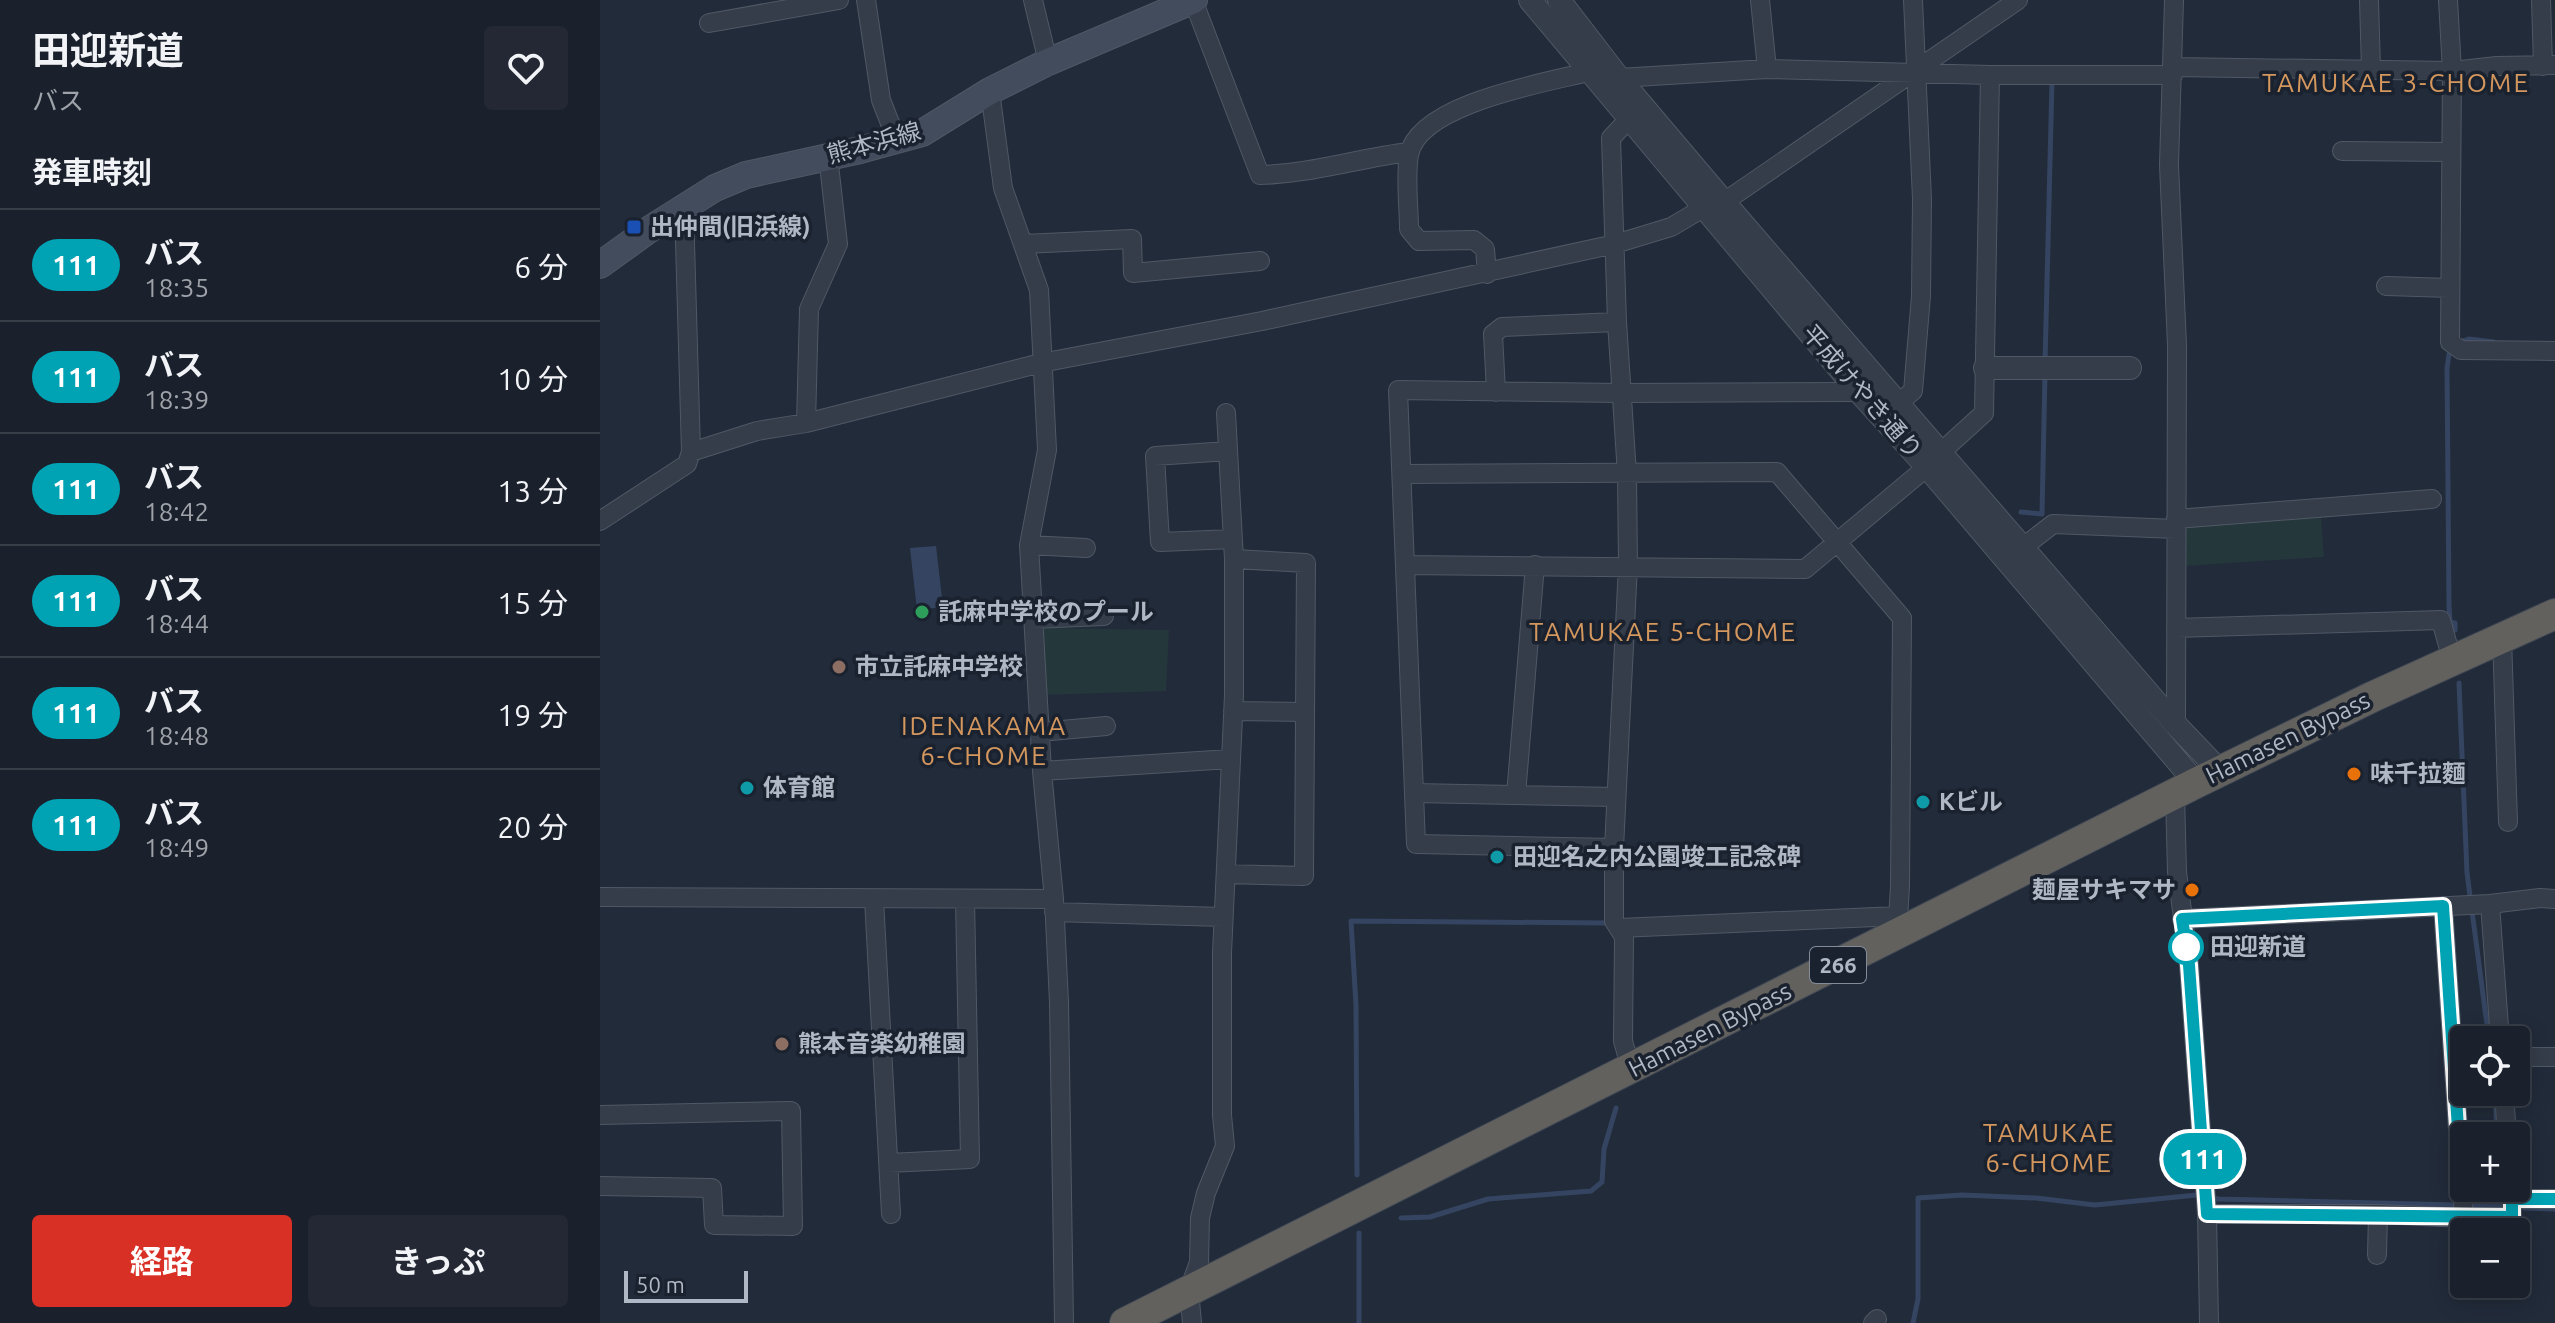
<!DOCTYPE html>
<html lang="ja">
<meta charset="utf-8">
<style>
body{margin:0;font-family:Ubuntu,"Noto Sans JP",sans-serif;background:#232834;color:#f1f3f6;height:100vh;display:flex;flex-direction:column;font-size:30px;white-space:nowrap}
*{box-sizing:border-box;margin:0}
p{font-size:26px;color:#9fa3a9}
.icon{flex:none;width:44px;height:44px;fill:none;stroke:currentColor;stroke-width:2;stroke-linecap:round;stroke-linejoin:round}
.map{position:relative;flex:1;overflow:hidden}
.panel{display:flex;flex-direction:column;background:#1a202c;width:600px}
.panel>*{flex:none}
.badge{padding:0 16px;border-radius:26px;font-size:28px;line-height:52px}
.buttons{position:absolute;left:1850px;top:1026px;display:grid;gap:16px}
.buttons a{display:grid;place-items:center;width:80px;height:80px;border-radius:8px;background:#1a202c;box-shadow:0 4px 20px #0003,0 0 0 2px #383e48;font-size:40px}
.scale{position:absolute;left:24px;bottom:20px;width:124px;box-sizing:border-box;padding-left:8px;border:4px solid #b0b8c6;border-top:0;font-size:22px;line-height:28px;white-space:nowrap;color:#b0b8c6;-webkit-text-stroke:6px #1b222f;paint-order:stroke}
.map>.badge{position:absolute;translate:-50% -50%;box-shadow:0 0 0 4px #fff}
h2{padding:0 32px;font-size:30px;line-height:72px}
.round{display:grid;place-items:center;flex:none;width:84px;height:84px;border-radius:8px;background:#232834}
.summary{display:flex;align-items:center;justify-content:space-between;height:136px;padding:0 32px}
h1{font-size:38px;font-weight:700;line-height:60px}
.action{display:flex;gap:16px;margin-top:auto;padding:16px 32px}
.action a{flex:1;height:92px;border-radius:8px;background:#d93025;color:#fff;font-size:32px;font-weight:700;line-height:92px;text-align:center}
.action a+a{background:#232834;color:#f1f3f6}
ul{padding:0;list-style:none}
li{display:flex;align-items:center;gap:24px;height:112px;padding:0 32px;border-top:2px solid #383e48}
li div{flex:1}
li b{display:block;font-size:30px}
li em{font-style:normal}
li .badge{min-width:88px;font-weight:700;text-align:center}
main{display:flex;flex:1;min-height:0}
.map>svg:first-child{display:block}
.green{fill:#24373b}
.water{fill:#354561}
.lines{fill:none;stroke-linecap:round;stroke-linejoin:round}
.stream{stroke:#354561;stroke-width:5}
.minor-casing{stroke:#505865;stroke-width:20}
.tertiary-casing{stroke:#505865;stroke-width:24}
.secondary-casing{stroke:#505865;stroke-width:28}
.trunk-casing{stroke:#404855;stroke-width:32}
.minor{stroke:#353d4a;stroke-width:18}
.tertiary{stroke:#353d4a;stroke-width:22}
.secondary{stroke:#434c5d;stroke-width:26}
.trunk{stroke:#62615e;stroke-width:30}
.line-casing{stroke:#fff;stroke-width:18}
.line{stroke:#00a3b4;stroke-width:12}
.transit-dot{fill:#1a4fb4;stroke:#1b222f;stroke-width:3}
.leisure-dot{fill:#2e9e5b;stroke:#1b222f;stroke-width:3}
.education-dot{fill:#8d6e63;stroke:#1b222f;stroke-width:3}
.food-dot{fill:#e8710a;stroke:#1b222f;stroke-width:3}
.culture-dot{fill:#0f9aa8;stroke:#1b222f;stroke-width:3}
.stop-dot{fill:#fff;stroke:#00a3b4;stroke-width:4}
.labels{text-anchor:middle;stroke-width:7;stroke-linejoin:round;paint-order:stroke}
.shield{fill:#1b222f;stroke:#838b99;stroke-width:2}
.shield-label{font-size:22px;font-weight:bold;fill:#b0b8c6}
.street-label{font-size:24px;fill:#b0b8c6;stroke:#1b222f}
.poi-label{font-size:24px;font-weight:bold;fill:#b0b8c6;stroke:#1b222f;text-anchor:start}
.stop-label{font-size:24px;font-weight:bold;fill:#b0b8c6;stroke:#1b222f;text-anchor:start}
.neighbourhood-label{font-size:26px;letter-spacing:2px;fill:#d4975e;stroke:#1b222f}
</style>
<main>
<section class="panel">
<div class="summary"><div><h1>田迎新道</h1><p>バス</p></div><a class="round"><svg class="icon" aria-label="heart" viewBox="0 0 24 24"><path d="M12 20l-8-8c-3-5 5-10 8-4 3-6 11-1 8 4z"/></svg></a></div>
<h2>発車時刻</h2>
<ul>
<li><span class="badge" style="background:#00a3b4;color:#fff">111</span><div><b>バス</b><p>18:35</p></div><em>6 分</em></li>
<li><span class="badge" style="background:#00a3b4;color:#fff">111</span><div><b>バス</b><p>18:39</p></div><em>10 分</em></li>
<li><span class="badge" style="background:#00a3b4;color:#fff">111</span><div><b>バス</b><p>18:42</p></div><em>13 分</em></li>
<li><span class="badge" style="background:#00a3b4;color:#fff">111</span><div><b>バス</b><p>18:44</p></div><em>15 分</em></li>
<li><span class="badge" style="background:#00a3b4;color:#fff">111</span><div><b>バス</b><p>18:48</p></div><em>19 分</em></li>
<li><span class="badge" style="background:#00a3b4;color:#fff">111</span><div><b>バス</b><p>18:49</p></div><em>20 分</em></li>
</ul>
<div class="action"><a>経路</a><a>きっぷ</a></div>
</section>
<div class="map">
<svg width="1955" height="1323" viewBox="0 0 1955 1323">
<rect width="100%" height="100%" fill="#222b3a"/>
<!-- green -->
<path class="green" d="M1721 518 1724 557 1585 566V524Z
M438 628 569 630 566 691 442 695Z"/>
<!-- water -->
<path class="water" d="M336 546 343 607 317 610 310 548Z"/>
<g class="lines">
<!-- stream -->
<path class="stream" d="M1857 343 1869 339 1894 342
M1850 348 1847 368 1849 606 1850 622 1855 623V630
M1445 363 1452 81
M1421 512 1442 514 1445 373
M1859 683 1867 873 1889 1040
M1895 1092 1897 1136
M757 1175 756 1005 751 921 1005 923
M1900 1188 1901 1206
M1868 1205 1906 1206
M1924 1208 1955 1209
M801 1218 830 1217 888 1199 991 1191 1002 1182 1004 1149 1016 1108
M759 1323V1233
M1313 1323 1318 1299V1198L1362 1195 1436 1198 1495 1205 1597 1195 1618 1199 1858 1205"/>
<!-- minor casing -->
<g class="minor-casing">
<path id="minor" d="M266 0 281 100 297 141
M433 0 448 62
M593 0 660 175C711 174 759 158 809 152
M1160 0 1167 69
M1574 0 1569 165 1577 345 1576 725
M1769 0 1771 70
M1848 0 1852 71 1850 342 1861 350 1955 351
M1941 0 1943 66
M109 23 239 0
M1573 67 1852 71 1897 66 1955 65
M1019 78 1167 69 1390 75H1573
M390 91 403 188 439 290 447 450 429 545 442 771 454 899 459 1002 464 1323
M1029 119 1011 138 1017 322 1027 474 1028 565 1014 848V921L1024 937 1023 1041 1031 1069
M1742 151 1851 152
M423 244 532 239 533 273 660 261
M887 274 885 249 874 240 819 241 809 229C809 207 805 176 809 155 818 104 944 83 988 72
M1786 286 1850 288
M896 392 893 334 902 327 1017 322
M1297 404 1313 391 1321 296 1322 199 1313 0
M206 423 209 309 238 244 228 156
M628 451 555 456 560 542 633 539
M91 452 157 431 206 423 441 363 662 321 1015 244 1071 227 1105 207 1124 202 1418 0
M1340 453 1384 413 1390 75
M802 474 1177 472 1302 618 1300 886 1297 936
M1576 519 1832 499
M0 521 87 464 91 452 84 207
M429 545 486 548
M1422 548 1453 524 1576 529
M805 565 1205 569 1327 467
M433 619 504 616
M1576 628 1841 620 1852 660
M1902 637 1908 822
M633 711 705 712
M440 732 506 726
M442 771 630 759
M814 793 1016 797
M1575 794 1577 872 1589 965 1607 1214 1609 1323
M916 795 935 565
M1014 848 816 844 798 390 1022 393 1259 392
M626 874 704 876 706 563 634 559
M0 897 454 899
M274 899 291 1214
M1890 904 1940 898 1955 899
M454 912 623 917
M1582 919 1890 904 1900 1040
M1019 928 1298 916
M1916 1057H1955
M1904 1092 1907 1136
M0 1115 191 1111 193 1226 114 1225 112 1188 0 1186
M289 1163 370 1159 365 899
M1912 1199H1955
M1607 1214H1778L1864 1218 1843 906
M1864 1218 1912 1217 1911 1188
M1777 1255 1778 1214
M592 1323 589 1290 599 1262 600 1218 606 1193 625 1146 622 1115V953L634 695V559L626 413
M1273 1323 1277 1319"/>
</g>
<!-- tertiary casing -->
<g class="tertiary-casing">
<path id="tertiary" d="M930 0 1259 392 1327 467 1596 783
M959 0 1019 78 1124 202 1576 725 1621 772
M1385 368H1530"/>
</g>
<!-- secondary casing -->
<g class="secondary-casing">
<path id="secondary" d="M0 265 50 229 115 188 146 175 260 150 322 133 390 91 448 62 594 0"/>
</g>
<!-- trunk casing -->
<g class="trunk-casing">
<path id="trunk" d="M525 1323 1596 783 1772 697 1955 614"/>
</g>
<!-- minor -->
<use href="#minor" class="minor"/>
<!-- tertiary -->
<use href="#tertiary" class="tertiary"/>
<!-- secondary -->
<use href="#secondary" class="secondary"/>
<!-- trunk -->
<use href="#trunk" class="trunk"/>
</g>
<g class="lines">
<!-- line casing -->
<g class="line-casing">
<path id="line" d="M1862 1187 1843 906 1582 919 1589 965 1607 1214 1912 1217V1199H1955"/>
</g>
<!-- line -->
<use href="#line" class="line"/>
</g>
<!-- markers -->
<rect class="transit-dot" x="26" y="219" width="16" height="16" rx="4"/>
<circle class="leisure-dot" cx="322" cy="612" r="8"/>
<g class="education-dot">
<circle cx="239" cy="667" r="8"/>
<circle cx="182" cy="1044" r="8"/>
</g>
<g class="food-dot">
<circle cx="1754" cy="774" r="8"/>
<circle cx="1592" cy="890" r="8"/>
</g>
<g class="culture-dot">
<circle cx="147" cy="788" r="8"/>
<circle cx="1323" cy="802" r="8"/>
<circle cx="897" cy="857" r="8"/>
</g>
<circle class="stop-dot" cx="1586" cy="947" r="16"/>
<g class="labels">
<!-- shield labels -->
<rect class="shield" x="1210" y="947" width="56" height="36" rx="6"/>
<g class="shield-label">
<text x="1238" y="973">266</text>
</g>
<!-- street labels -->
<g class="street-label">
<text transform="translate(274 143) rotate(-15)" y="8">熊本浜線</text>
<text transform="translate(1262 392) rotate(49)" y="8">平成けやき通り</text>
<text transform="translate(1688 738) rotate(-26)" y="8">Hamasen Bypass</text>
<text transform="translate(1110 1030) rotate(-27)" y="8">Hamasen Bypass</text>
</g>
<!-- poi labels -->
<g class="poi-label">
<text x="50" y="235">出仲間(旧浜線)</text>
<text x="338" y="620">託麻中学校のプール</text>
<text x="255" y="675">市立託麻中学校</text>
<text x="1770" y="782">味千拉麵</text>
<text x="163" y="796">体育館</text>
<text x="1339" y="810">Kビル</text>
<text x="913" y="865">田迎名之内公園竣工記念碑</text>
<text x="1576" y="898" text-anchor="end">麺屋サキマサ</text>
<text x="198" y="1052">熊本音楽幼稚園</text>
</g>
<!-- stop labels -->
<g class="stop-label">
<text x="1610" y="955">田迎新道</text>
</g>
<!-- neighbourhood labels -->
<g class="neighbourhood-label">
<text x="1796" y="92">TAMUKAE 3-CHOME</text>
<text x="1063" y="641">TAMUKAE 5-CHOME</text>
<text x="384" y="735">IDENAKAMA<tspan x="384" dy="30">6-CHOME</tspan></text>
<text x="1449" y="1142">TAMUKAE<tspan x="1449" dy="30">6-CHOME</tspan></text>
</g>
</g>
</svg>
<div class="buttons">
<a><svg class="icon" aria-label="locate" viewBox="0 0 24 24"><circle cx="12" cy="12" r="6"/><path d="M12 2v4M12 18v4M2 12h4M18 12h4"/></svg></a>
<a>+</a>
<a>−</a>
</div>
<div class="scale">50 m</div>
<b class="badge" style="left:1603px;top:1159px;background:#00a3b4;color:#fff">111</b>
</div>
</main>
